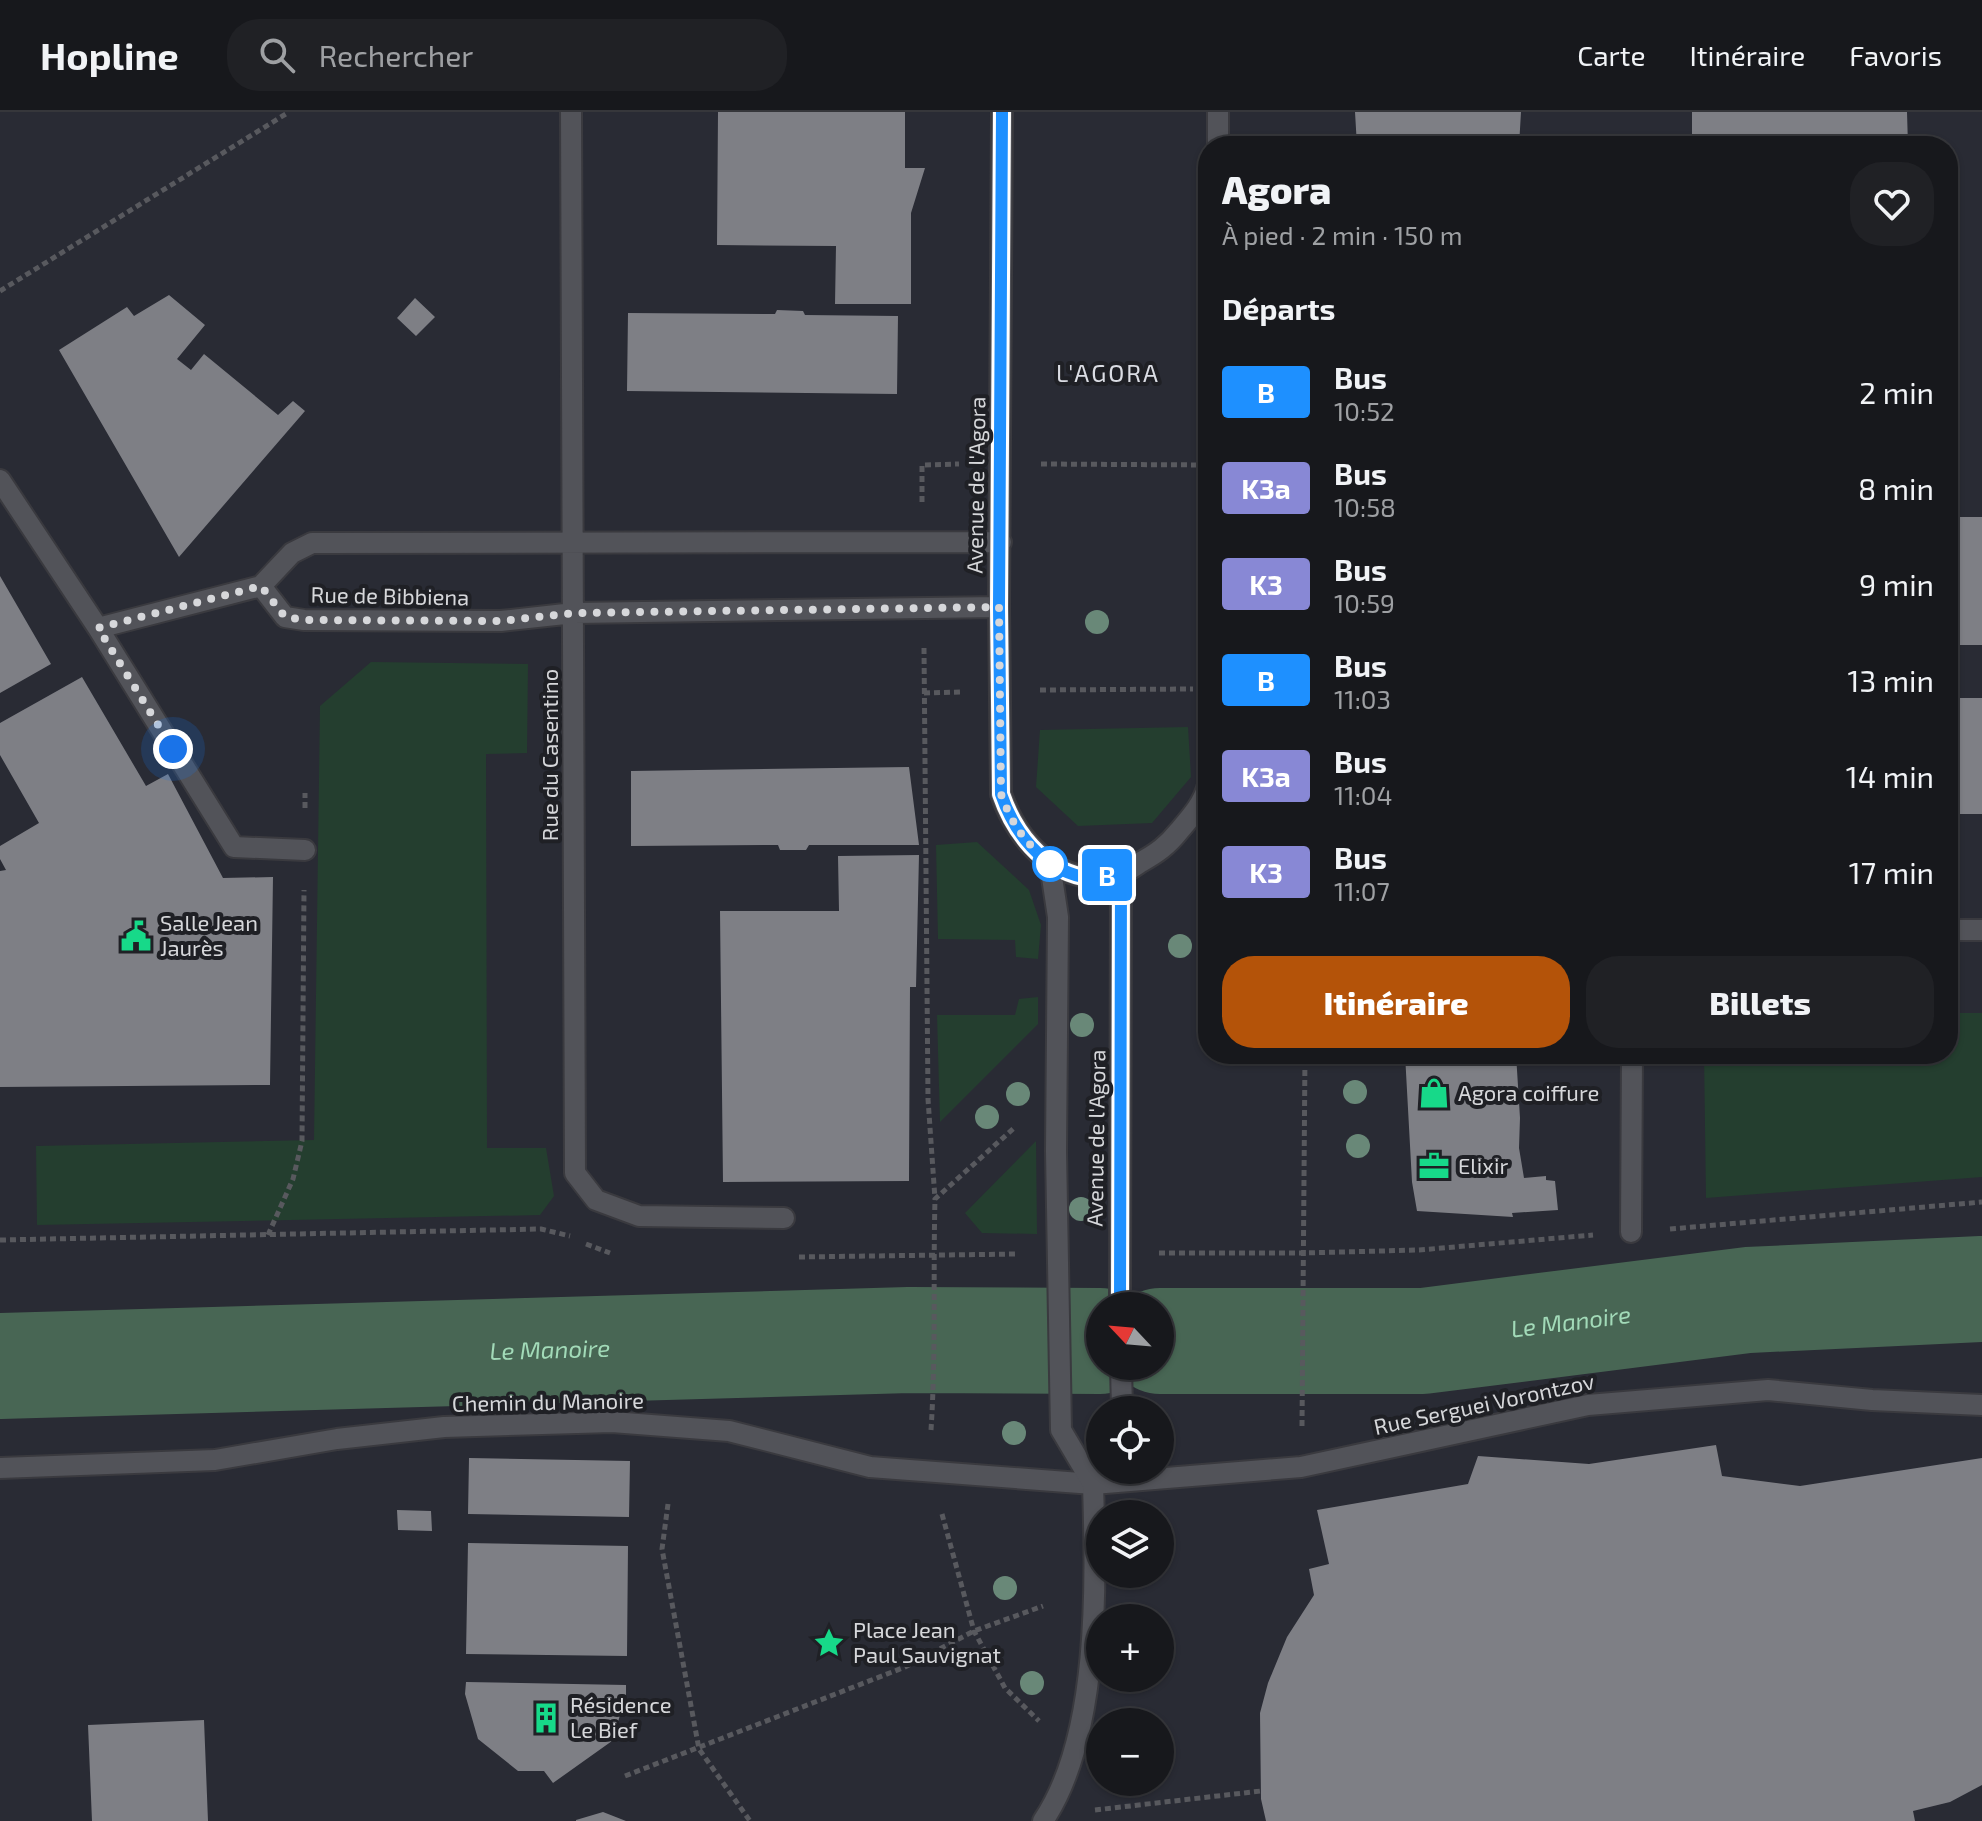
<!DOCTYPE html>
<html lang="fr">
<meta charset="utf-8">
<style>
body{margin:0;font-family:"Exo 2",sans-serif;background:#202125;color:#f1f3f6;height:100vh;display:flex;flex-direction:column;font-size:30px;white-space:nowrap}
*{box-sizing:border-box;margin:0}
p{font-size:26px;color:#9ea0a3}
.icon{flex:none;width:44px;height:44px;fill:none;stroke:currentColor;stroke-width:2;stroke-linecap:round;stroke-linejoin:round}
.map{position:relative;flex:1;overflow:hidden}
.details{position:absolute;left:1198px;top:24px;width:760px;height:928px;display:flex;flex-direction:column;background:#17181c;border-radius:32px;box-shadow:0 2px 6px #0004,0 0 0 2px #36373b}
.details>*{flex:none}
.badge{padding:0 16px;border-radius:6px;font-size:28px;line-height:52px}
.needle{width:52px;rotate:296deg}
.controls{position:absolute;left:1086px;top:1180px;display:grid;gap:16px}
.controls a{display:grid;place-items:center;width:88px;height:88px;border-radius:50%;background:#17181c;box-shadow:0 2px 6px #0004,0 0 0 2px #36373b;font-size:40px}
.you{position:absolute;width:40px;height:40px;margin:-20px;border:6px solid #fff;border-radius:50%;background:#1a73e8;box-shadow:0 0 0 12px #1a73e833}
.map>.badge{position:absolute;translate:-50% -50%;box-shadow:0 0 0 4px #fff}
h2{padding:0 24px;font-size:30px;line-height:72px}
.round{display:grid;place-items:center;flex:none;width:84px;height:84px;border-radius:32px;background:#202125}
.summary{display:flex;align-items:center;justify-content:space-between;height:136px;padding:0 24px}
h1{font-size:38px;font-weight:800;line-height:60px}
.cta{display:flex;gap:16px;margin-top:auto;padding:16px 24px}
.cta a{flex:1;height:92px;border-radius:32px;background:#b45309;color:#fff;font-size:32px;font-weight:800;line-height:92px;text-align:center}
.cta a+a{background:#202125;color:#f1f3f6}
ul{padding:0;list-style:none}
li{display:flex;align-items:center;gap:24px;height:96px;padding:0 24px}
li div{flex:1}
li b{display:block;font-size:30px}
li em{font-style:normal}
li .badge{min-width:88px;font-weight:700;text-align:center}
header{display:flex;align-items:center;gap:48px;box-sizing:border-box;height:112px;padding:0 40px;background:#17181c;border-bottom:2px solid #36373b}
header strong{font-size:38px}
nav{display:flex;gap:44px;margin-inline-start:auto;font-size:28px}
.search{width:560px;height:72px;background:#202125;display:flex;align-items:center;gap:20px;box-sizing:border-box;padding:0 28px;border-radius:32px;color:#9ea0a3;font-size:30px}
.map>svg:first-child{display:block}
.built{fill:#292b34;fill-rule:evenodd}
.green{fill:#243e2f}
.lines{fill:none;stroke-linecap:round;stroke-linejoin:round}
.river{stroke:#486654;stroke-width:106}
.building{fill:#7e7f85}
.lane-casing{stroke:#3a3a3f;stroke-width:24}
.street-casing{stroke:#3a3a3f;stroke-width:24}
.path{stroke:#58595e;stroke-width:5;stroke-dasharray:6 4;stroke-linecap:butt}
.lane{stroke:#525359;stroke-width:20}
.street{stroke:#525359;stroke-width:20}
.tree{fill:#698878}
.line-casing{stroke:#fff;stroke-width:18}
.line{stroke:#1e90ff;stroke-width:12}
.walk{stroke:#d6d7da;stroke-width:8;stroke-dasharray:0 14.4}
.stop-dot{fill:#fff;stroke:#1e90ff;stroke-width:4}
.labels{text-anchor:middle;stroke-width:8;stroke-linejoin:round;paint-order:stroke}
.street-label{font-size:22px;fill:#d6d7da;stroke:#1f2025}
.poi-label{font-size:22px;fill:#d6d7da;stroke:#1f2025;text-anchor:start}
.neighbourhood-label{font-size:24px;letter-spacing:2px;fill:#dbdde4;stroke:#1f2025}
.water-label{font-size:24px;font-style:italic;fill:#a2dab8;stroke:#1f2025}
</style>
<header>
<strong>Hopline</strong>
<div class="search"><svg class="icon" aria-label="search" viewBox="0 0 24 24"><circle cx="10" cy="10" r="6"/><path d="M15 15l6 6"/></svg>Rechercher</div>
<nav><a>Carte</a><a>Itinéraire</a><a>Favoris</a></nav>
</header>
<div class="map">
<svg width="1982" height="1709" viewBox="0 0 1982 1709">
<rect width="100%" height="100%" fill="#1f2025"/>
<!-- built -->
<path class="built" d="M0 0H1982V1709H0ZM1208 34H1948V942H1208ZM1100 1194H1160V1254H1100ZM1100 1298H1160V1358H1100ZM1100 1402H1160V1462H1100ZM1100 1506H1160V1566H1100ZM1100 1610H1160V1670H1100Z"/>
<!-- green -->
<path class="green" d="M371 550 528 552 527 641 486 642 487 1036H546L554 1084 540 1103 37 1113 36 1034 314 1028 320 594Z
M1188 615 1191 665 1152 711 1078 714 1036 675 1040 618Z
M977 730 1029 778 1041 813 1038 847 1016 845 1015 828 938 827 936 733Z
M1038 885V912L940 1010 937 903H1015L1019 887Z
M1948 901H1982V1065L1706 1086 1704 942H1948Z
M1036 1029 1037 1122 982 1121 965 1101Z"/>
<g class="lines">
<!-- river -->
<g class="river">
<path id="s1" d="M1160 1229H1423L1748 1188 1982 1177"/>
<path id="s2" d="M0 1254 909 1228 1100 1229"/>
</g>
</g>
<!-- building -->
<path class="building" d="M718 0H905V56H925L911 101V192H835L836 134 717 133Z
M1355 0H1521L1519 34H1357Z
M1692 0H1907L1908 34H1692Z
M169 183 205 213 177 247 191 258 204 242 278 303 293 289 305 299 179 445 59 238 127 195 134 204Z
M415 186 435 205 416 224 397 206Z
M777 198 803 199 805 203 898 204 897 282 627 279 628 201 775 202Z
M1948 405H1982V533H1948Z
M0 464 51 552 0 581Z
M82 565 146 674 168 662 223 766 273 765 270 973 0 975V759L6 758 0 747V734L39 711 0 643V611Z
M1948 586H1982V702H1948Z
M909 655 919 733H809L806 738H780L778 733 631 734V659Z
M919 743 916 875H910L909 1069 723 1070 720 799H839L838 744Z
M1405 942H1516L1520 1006 1519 1036 1524 1066 1546 1064V1068L1555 1069 1558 1098 1512 1101 1513 1105 1417 1099 1412 1070Z
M1716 1333 1722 1364 1800 1374 1982 1346V1673L1950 1690 1913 1699 1915 1709H1266L1261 1687 1260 1601 1268 1571 1287 1525 1314 1483 1309 1457 1329 1452 1317 1398 1468 1372 1478 1344 1589 1352Z
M469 1346 630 1349 629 1405 468 1402Z
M397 1398 431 1399 432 1419 398 1418Z
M468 1431 628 1434 627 1544 466 1542Z
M466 1570 626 1573V1584L612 1629 553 1671 544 1659H518L478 1627 465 1582Z
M204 1608 208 1709H92L88 1613Z
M603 1700 626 1709H576V1708Z"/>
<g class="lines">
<!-- lane casing -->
<g class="lane-casing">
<path id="lane" d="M1948 818H1982
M1631 1120 1632 942
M0 1356 215 1348 337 1327 444 1315 612 1310 729 1319 870 1355 1093 1372"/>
</g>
<!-- street casing -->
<g class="street-casing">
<path id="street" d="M571 0 575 1061 596 1088 639 1104 784 1106
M1002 0 999 495 1001 682C1018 731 1062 779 1120 762 1127 760 1135 754 1141 750 1157 741 1167 734 1179 719 1191 705 1203 692 1208 673
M1218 0V34
M0 368 98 516 261 474
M999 495 574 501 501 509 304 508 285 505 261 474 292 441 312 431 1001 430
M98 516 234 735 305 738
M1050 752 1058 805 1056 1039 1061 1318 1093 1372
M1120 1194 1121 762
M1121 1254 1122 1298
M1093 1372 1301 1355 1588 1293 1768 1278 1872 1288 1982 1293
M1043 1709C1100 1625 1096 1471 1093 1372L1098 1363"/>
</g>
<!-- path -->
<path class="path" d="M0 179 289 0
M1041 352 1208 353
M922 390V353L959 352
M924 536 928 987 935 1087
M1040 578 1193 577
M924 581 960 580
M305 696V681
M1670 1117 1982 1090
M268 1123 293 1067 302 1029 304 778
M0 1128 541 1117 570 1124
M586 1132 610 1141
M1159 1141H1303L1419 1138 1593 1123
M799 1145 1017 1142
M1302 1314 1305 942
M931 1318C936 1241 933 1164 935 1087L1014 1016
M668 1392 662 1437 699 1637 750 1709
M942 1402 974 1519 1005 1576 1039 1609
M625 1664 905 1555 974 1519 1043 1494
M1095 1698 1261 1679"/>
<!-- lane -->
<use href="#lane" class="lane"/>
<!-- street -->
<use href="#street" class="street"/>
</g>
<!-- trees -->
<g class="tree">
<circle cx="1097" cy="510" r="12"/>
<circle cx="1180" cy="834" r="12"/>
<circle cx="1082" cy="913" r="12"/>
<circle cx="1355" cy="980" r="12"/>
<circle cx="1018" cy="982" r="12"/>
<circle cx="987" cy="1005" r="12"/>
<circle cx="1358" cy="1034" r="12"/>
<circle cx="1081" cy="1097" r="12"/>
<circle cx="1014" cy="1321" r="12"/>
<circle cx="1005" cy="1476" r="12"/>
<circle cx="1032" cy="1571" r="12"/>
</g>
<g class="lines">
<!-- line casing -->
<g class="line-casing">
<path id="line" d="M1002 0 999 495 1001 682C1014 720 1041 756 1083 765 1094 768 1109 763 1121 762L1120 1194"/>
</g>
<!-- line -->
<use href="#line" class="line"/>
<!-- walk -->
<path class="walk" d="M173 637 98 516 261 474 285 505 304 508 501 509 574 501 999 495 1001 682C1012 713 1025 730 1050 752"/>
</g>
<!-- icons -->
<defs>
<g id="civic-bare" transform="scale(2.4)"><path d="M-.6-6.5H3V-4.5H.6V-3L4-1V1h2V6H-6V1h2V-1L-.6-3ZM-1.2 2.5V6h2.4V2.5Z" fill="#17d989" stroke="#1f2025" stroke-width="2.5" paint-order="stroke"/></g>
<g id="shop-bare" transform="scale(2.4)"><path d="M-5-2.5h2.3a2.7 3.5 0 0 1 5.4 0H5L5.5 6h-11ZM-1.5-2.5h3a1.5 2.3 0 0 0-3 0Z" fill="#17d989" stroke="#1f2025" stroke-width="2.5" paint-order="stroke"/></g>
<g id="office-bare" transform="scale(2.4)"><path d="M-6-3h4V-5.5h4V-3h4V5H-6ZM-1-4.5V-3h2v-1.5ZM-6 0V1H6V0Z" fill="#17d989" stroke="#1f2025" stroke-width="2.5" paint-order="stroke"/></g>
<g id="sight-bare" transform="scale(2.4)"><path d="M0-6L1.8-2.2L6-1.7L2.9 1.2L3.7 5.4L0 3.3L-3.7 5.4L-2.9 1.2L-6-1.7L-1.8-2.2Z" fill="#17d989" stroke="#1f2025" stroke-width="2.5" paint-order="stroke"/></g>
<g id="building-bare" transform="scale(2.4)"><path d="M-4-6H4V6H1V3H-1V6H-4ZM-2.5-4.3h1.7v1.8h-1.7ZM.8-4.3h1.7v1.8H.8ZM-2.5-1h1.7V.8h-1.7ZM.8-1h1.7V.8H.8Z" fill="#17d989" stroke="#1f2025" stroke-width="2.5" paint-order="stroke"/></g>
</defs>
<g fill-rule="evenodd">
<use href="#civic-bare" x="136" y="824"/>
<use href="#shop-bare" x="1434" y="981"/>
<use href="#office-bare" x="1434" y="1054"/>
<use href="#sight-bare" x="829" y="1531"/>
<use href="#building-bare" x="546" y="1606"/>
</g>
<!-- markers -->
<circle class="stop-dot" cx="1050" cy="752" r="16"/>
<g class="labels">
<!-- street labels -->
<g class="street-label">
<text transform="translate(976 373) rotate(-89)" y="8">Avenue de l'Agora</text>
<text transform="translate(390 484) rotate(1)" y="8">Rue de Bibbiena</text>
<text transform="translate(550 643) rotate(-90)" y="8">Rue du Casentino</text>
<text transform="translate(1096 1026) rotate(-89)" y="8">Avenue de l'Agora</text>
<text transform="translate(548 1290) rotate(-1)" y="8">Chemin du Manoire</text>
<text transform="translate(1484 1292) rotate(-12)" y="8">Rue Serguei Vorontzov</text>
</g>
<!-- poi labels -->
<g class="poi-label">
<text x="160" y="819">Salle Jean<tspan x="160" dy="25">Jaurès</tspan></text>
<text x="1458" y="989">Agora coiffure</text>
<text x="1458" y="1062">Elixir</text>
<text x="853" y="1526">Place Jean<tspan x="853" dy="25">Paul Sauvignat</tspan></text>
<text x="570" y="1601">Résidence<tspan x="570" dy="25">Le Bief</tspan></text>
</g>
<!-- neighbourhood labels -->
<g class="neighbourhood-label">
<text x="1108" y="270">L'AGORA</text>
</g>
<!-- water labels -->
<g class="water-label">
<text dy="8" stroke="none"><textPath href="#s1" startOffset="412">Le Manoire</textPath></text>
<text dy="8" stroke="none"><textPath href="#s2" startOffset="550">Le Manoire</textPath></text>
</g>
</g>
</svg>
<div class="controls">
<a><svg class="needle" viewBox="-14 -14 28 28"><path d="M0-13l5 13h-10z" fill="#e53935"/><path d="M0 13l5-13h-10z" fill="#9ea0a3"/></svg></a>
<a><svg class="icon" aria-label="locate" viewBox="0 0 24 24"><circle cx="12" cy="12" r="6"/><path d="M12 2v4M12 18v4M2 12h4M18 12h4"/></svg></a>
<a><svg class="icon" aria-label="layers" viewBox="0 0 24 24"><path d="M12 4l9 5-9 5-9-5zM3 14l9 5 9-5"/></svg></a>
<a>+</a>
<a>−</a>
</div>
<div class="you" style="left:173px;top:637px"></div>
<b class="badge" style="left:1107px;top:763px;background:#1e90ff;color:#fff">B</b>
<section class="details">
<div class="summary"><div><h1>Agora</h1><p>À pied · 2 min · 150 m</p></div><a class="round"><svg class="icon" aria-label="heart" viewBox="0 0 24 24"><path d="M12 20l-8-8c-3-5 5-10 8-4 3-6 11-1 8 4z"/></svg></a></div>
<h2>Départs</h2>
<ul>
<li><span class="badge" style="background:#1e90ff;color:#fff">B</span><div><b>Bus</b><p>10:52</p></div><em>2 min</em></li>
<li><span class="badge" style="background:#8888d5;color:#fff">K3a</span><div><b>Bus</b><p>10:58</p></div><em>8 min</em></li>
<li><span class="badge" style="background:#8888d5;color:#fff">K3</span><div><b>Bus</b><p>10:59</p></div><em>9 min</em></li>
<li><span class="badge" style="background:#1e90ff;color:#fff">B</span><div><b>Bus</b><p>11:03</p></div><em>13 min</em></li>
<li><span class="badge" style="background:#8888d5;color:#fff">K3a</span><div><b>Bus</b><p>11:04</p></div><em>14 min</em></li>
<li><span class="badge" style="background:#8888d5;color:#fff">K3</span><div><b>Bus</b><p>11:07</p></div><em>17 min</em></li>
</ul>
<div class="cta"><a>Itinéraire</a><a>Billets</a></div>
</section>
</div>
